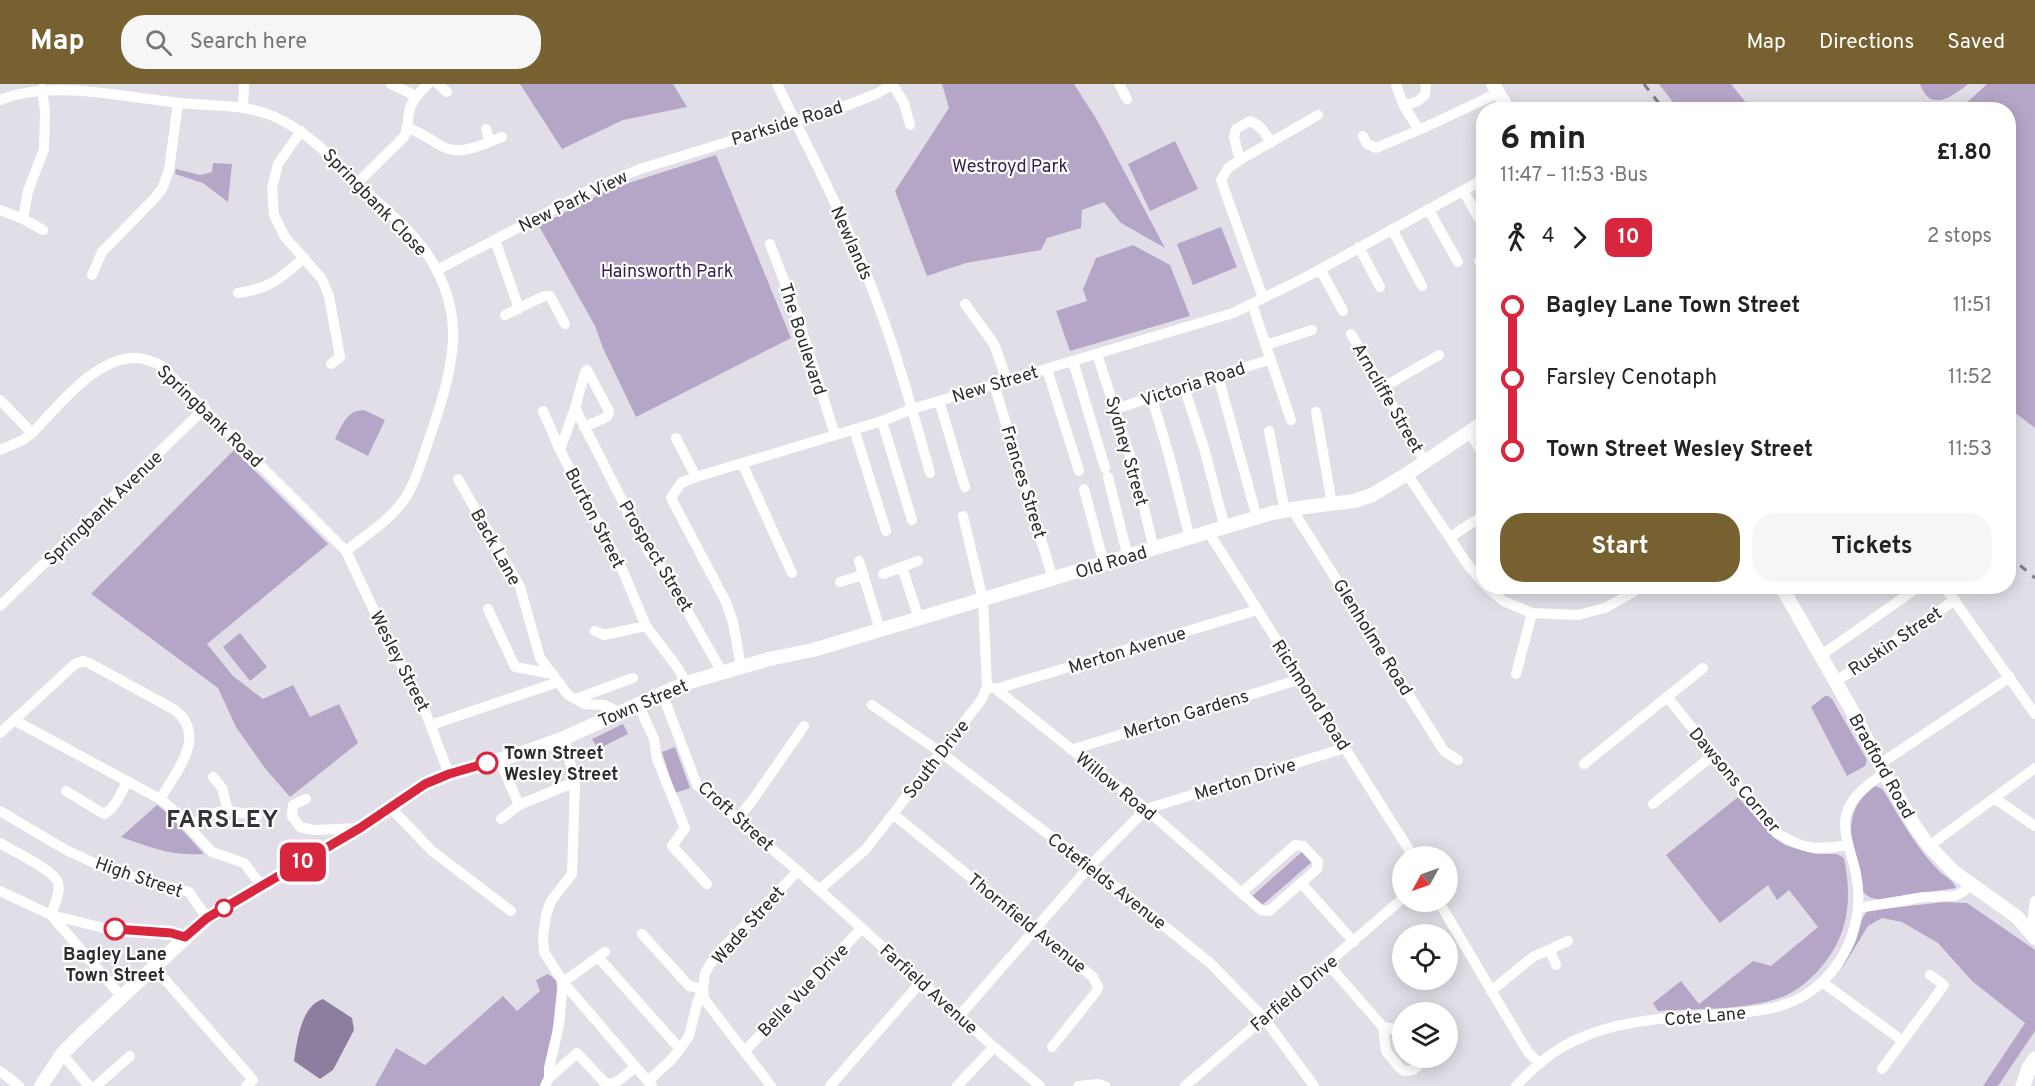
<!DOCTYPE html>
<meta charset="utf-8">
<style>
body{margin:0;font-family:Overpass,sans-serif;background:#f6f6f6;color:#222;height:100vh;display:flex;flex-direction:column;font-size:22px;white-space:nowrap}
*{box-sizing:border-box;margin:0}
p{font-size:20px;color:#767676}
.icon{flex:none;width:33px;height:33px;fill:none;stroke:currentColor;stroke-width:2;stroke-linecap:round;stroke-linejoin:round}
.map{position:relative;flex:1;overflow:hidden}
.sheet{position:absolute;left:1476px;top:18px;width:540px;height:492px;display:flex;flex-direction:column;background:#fff;border-radius:24px;box-shadow:0 3px 15px #0003}
.sheet>*{flex:none}
.badge{padding:0 12px;border-radius:9px;font-size:21px;line-height:39px}
.needle{width:39px;rotate:230deg}
.fabs{position:absolute;left:1392px;top:762px;display:grid;gap:12px}
.fabs a{display:grid;place-items:center;width:66px;height:66px;border-radius:50%;background:#fff;box-shadow:0 3px 15px #0003;font-size:30px}
.map>.badge{position:absolute;translate:-50% -50%;box-shadow:0 0 0 3px #fff}
.legs{display:flex;align-items:center;gap:9px;height:66px;padding:0 24px;font-size:20px}
.legs p{margin-inline-start:auto}
.headline{display:flex;align-items:center;justify-content:space-between;height:102px;padding:0 24px}
h1{font-size:33px;font-weight:700;line-height:45px}
.cta{display:flex;gap:12px;margin-top:auto;padding:12px 24px}
.cta a{flex:1;height:69px;border-radius:24px;background:#776131;color:#fff;font-size:24px;font-weight:700;line-height:69px;text-align:center}
.cta a+a{background:#f6f6f6;color:#222}
ul{padding:0 24px;list-style:none}
li{display:flex;align-items:center;gap:21px;height:72px;font-size:22px}
li i{display:grid;place-items:center;width:9px;height:100%;margin:0 8px;background:currentColor}
li i::after{content:'';width:15px;height:15px;margin:-8px;border:4px solid;border-radius:50%;background:#fff}
li p{margin-inline-start:auto}
li:first-child i{background:linear-gradient(#0000 50%,currentColor 0)}
li:last-child i{background:linear-gradient(currentColor 50%,#0000 0)}
header{display:flex;align-items:center;gap:36px;box-sizing:border-box;height:84px;padding:0 30px;background:#776131;color:#fff}
header strong{font-size:28px}
nav{display:flex;gap:33px;margin-inline-start:auto;font-size:21px}
.search{width:420px;height:54px;background:#f6f6f6;display:flex;align-items:center;gap:15px;box-sizing:border-box;padding:0 21px;border-radius:24px;color:#767676;font-size:22px}
.map>svg:first-child{display:block}
.green{fill:#b5a6c7}
.water{fill:#8d7d9f}
.lines{fill:none;stroke-linecap:round;stroke-linejoin:round}
.minor{stroke:#fff;stroke-width:10}
.major{stroke:#fff;stroke-width:14}
.highway{stroke:#fff;stroke-width:15}
.rail{stroke:#7e7c82;stroke-width:3;stroke-dasharray:8 8;stroke-linecap:butt}
.line-1-casing{stroke:#fff;stroke-width:14}
.line-1{stroke:#d7263d;stroke-width:9}
.stop-1-dot{fill:#fff;stroke:#d7263d;stroke-width:3}
.labels{text-anchor:middle;stroke-width:4.5;stroke-linejoin:round;paint-order:stroke}
.street-label{font-size:18px;fill:#2c2b2e;stroke:#fff}
.park-label{font-size:18px;fill:#371e4d;stroke:#fff}
.stop-label{font-size:18px;font-weight:bold;fill:#2c2b2e;stroke:#fff;text-anchor:start}
.district-label{font-size:24px;font-weight:bold;letter-spacing:1.5px;fill:#36333a;stroke:#fff}
</style>
<header>
<strong>Map</strong>
<div class="search"><svg class="icon" aria-label="search" viewBox="0 0 24 24"><circle cx="10" cy="10" r="6"/><path d="M15 15l6 6"/></svg>Search here</div>
<nav><a>Map</a><a>Directions</a><a>Saved</a></nav>
</header>
<div class="map">
<svg width="2035" height="1002" viewBox="0 0 2035 1002">
<rect width="100%" height="100%" fill="#e2dee7"/>
<!-- green -->
<path class="green" d="M520 0H673L687 23 623 36 562 65Z
M942 0H1074L1097 36 1165 164 1121 139 1104 118 1082 126 1081 144 1047 154 1041 166 966 179 927 192 895 107 949 24Z
M1659 0H1731L1751 25H1678Z
M1920 0H1968C1952 13 1930 29 1920 0Z
M1987 0H2035V344L2009 324 2008 26 1960 25Z
M1175 57 1198 105 1150 127 1128 80Z
M716 71 791 254 636 333 603 264 595 242 539 142 610 105Z
M213 79 232 80 228 118 203 99 175 90 176 85 200 91 212 88Z
M1221 143 1237 183 1193 201 1177 160Z
M1133 161 1170 181 1190 232 1070 267 1056 227 1087 217 1083 205 1096 174Z
M364 326 385 336 368 372 335 355C342 341 347 326 364 326Z
M234 366 328 460 207 560 233 592 263 615 293 601 310 633 339 620 358 659 290 713 264 683 236 643 218 604 91 510Z
M240 549 267 583 250 597 223 563Z
M1825 612H1828L1832 615 1867 676 1865 682 1847 692 1811 623Z
M623 640 628 650 598 665 592 655Z
M675 663 690 704 675 709 662 668Z
M1875 702 1882 705 1885 709C1901 736 1917 765 1940 788 1946 793 1954 797 1956 804L1881 815C1871 815 1867 813 1861 805 1854 767 1837 729 1875 702Z
M1738 713 1773 753 1785 761 1815 770H1837L1844 774C1853 819 1848 855 1816 889 1806 899 1795 908 1782 913 1744 927 1698 924 1658 927L1653 919 1681 897 1699 920 1753 877 1771 882 1818 843 1789 806 1777 816 1768 801 1720 839 1666 771Z
M157 721 166 728 204 770C172 772 151 764 121 753Z
M1304 766 1313 777 1261 822 1251 813Z
M1944 818 1967 819 2035 866V947L1998 1002H1983L2025 939 1972 897 1938 859 1902 838 1882 834 1868 842 1840 888 1856 857 1862 835 1867 827Z
M548 890 556 896 557 905 547 994 543 1002H375L396 964 425 981 503 912 517 927 540 907 536 896Z"/>
<!-- water -->
<path class="water" d="M323 915 352 934 354 946 333 986 320 995 294 977C297 957 301 922 323 915Z"/>
<g class="lines">
<!-- minor -->
<path class="minor" d="M391 0 416 12
M438 0 447 8
M777 0C810 68 846 136 873 207 896 266 913 328 930 389
M1119 0 1127 15
M893 1 904 19 910 41
M1396 1 1404 22 1419 46
M0 16C39 0 92 7 134 13 149 15 164 17 179 19 209 22 245 20 273 32 309 48 334 76 361 103 388 128 421 153 437 187 448 208 454 233 453 257 451 294 437 332 425 367 420 382 415 399 406 413 391 436 367 450 346 467
M1404 22 1418 17 1425 11 1426 0
M243 24 244 0
M408 44C420 48 428 54 438 60 458 74 482 61 502 53
M486 45 490 58
M301 47 278 80 272 104 274 131 285 153 322 195 329 212 340 273 331 280
M1363 52 1367 60 1376 64 1419 46 1498 9
M1240 76 1234 53 1236 45 1250 37C1261 41 1265 49 1271 59
M357 99 404 53C409 43 407 34 410 24 413 14 421 7 428 0
M1463 106 1478 133
M1428 125 1458 178
M0 126 23 135 43 146
M23 135 28 107 44 65 45 27 42 5
M1392 145 1422 202
M495 156 519 225
M770 160 796 228 835 351
M1359 163 1380 203
M1479 177 1484 185
M1320 185 1343 227
M437 186 592 105 640 85 848 21 878 9 893 0
M92 191 102 168 153 116 162 105 169 86 178 19
M238 209C272 204 279 195 304 174
M1263 214 1221 96 1228 84 1240 76 1318 31
M965 220 994 260 1007 297
M1252 220 1291 336
M505 231 544 212H550L565 240
M1351 250 1425 378
M1266 261 1312 246
M1097 270 1135 388 1154 465
M1073 277 1105 384
M1047 285 1079 387
M1218 292 1257 434
M994 300 1053 495
M1184 303 1204 364 1225 444
M1382 304 1439 271
M1152 314 1170 375 1190 455
M0 316 32 349
M939 317 965 403
M575 324 648 467 668 493 722 588
M1115 325 1271 275
M543 327 560 366 622 485 646 542
M1316 328 1332 420
M882 337 912 436
M854 345 886 447
M1269 347 1285 427
M1469 348 1484 371
M676 354 696 393
M0 366 23 356 32 349C58 323 96 272 137 274 144 274 152 278 159 280L346 467 386 552 422 619 449 690
M560 366 575 324 585 288 587 286 609 327 607 333 584 343
M742 379 792 489
M1407 390 1468 481 1484 500
M1108 393 1128 473
M458 395 520 503 540 574 568 611 584 620 604 621 619 628
M1084 405 1104 480
M1292 425 1444 667 1458 676
M1209 449 1413 772
M1450 453 1484 431
M859 477 880 546
M902 483 919 535
M883 490 918 477
M840 498 863 491
M1486 502 1503 517 1532 529 1578 531 1605 524 1644 502
M1944 502 2035 630
M0 522 205 324
M488 525 515 583 553 590
M595 547 604 551 646 542 677 583 686 599
M1820 572 1920 502
M741 583 733 538 726 518 671 414 681 399 696 393 882 337 912 325 1233 229 1308 192 1484 95
M1516 590 1532 529
M1835 598 1955 516
M987 602 996 605 1146 725 1261 826 1269 827 1317 785 1318 778 1303 762 1295 761 1241 809
M996 605 1257 526
M662 609 697 701 798 787 994 963 1040 1002
M1668 614 1777 749C1803 766 1818 766 1848 761
M575 615 633 594
M638 620 654 655 657 675 685 744 672 762 707 800
M872 621 940 668 1090 782 1210 879 1264 934 1314 1002
M14 636 160 715 170 723 212 768 244 779 262 802
M431 641 558 598
M0 649 75 580 83 577 89 579 175 626C208 652 176 688 160 715
M1071 666 1301 595
M499 675 519 721
M1584 680 1703 584
M1880 680 2010 593
M213 693 222 704 228 727
M66 707 104 730C116 724 121 708 127 698
M1994 714 2035 742
M306 715 293 721 292 732 300 743 314 746 360 744
M1653 720 1713 671
M390 723 432 767 511 827
M0 727 66 766 111 787 189 808 207 834
M893 730 1093 893 1098 903 1096 908 1052 963
M501 735 519 721 575 698
M737 735 752 717 804 642
M189 743C216 723 224 725 257 732
M0 759C12 767 55 786 58 799 61 808 54 822 51 831
M1929 762 2035 684
M1301 799 1354 858
M819 806 866 765 982 615 987 602 983 516 963 432
M0 807 51 831 108 845 171 849 185 853
M1439 818 1520 955 1528 968 1539 979
M1859 824 1924 813 1955 812 1964 807 1970 799
M51 831 121 912
M2032 839 2035 817
M642 850 689 902 703 905
M1550 866 1556 881
M605 868 563 898 652 1002
M598 873 680 965 670 977 648 997
M1328 880 1383 943 1386 967 1399 983 1404 987 1413 986 1421 979 1424 974
M153 882 253 996 246 1002
M1822 898 1903 957
M703 905 704 915 771 1002
M1491 907 1533 873 1568 857
M960 931 1090 782 1146 725 1345 664
M1383 943 1402 946
M680 965 689 952 698 916 703 905 705 889 716 871 798 787
M745 967 862 844
M62 970 89 1002
M1882 985 1944 901 1930 891
M0 987 19 1002
M549 994 577 969 605 999C617 1002 626 990 635 983
M96 1002 130 972
M545 1002 549 994V984L559 941 563 898 544 868 543 853 546 831 551 817 572 790 575 698 564 654
M830 1002 921 898
M957 1002 994 963
M1078 1002 1098 1000 1105 1002
M1185 1002 1402 815
M1516 1002C1523 995 1531 986 1539 980 1589 936 1657 935 1720 930 1752 928 1789 926 1815 904 1848 878 1865 832 1856 790 1853 773 1844 755 1845 737 1847 714 1868 702 1884 688"/>
<!-- major -->
<path class="major" d="M1493 0 1508 26
M1781 502 1850 623 1884 688 1914 741 1929 762 1954 788 2017 833 2035 854
M41 1002 62 970 82 950 207 834 360 744 425 700 449 690 522 669 564 654 686 599 769 575 813 566 1272 429 1305 423 1354 417 1372 411 1407 390 1484 338"/>
<!-- highway -->
<path class="highway" d="M2023 1002 2029 984 2035 975"/>
<!-- rail -->
<path class="rail" d="M1644 0 1664 26
M2008 471 2035 494"/>
</g>
<g class="lines">
<!-- line-1 casing -->
<g class="line-1-casing">
<path id="line-1" d="M115 845 171 849 185 853 207 834 360 744 425 700 449 690 487 679"/>
</g>
<!-- line-1 -->
<use href="#line-1" class="line-1"/>
</g>
<!-- markers -->
<g class="stop-1-dot">
<circle cx="487" cy="679" r="10"/>
<circle cx="224" cy="824" r="8"/>
<circle cx="115" cy="845" r="10"/>
</g>
<g class="labels">
<!-- street labels -->
<g class="street-label">
<text transform="translate(787 39) rotate(-17)" y="6">Parkside Road</text>
<text transform="translate(573 117) rotate(-26)" y="6">New Park View</text>
<text transform="translate(375 118) rotate(46)" y="6">Springbank Close</text>
<text transform="translate(852 159) rotate(66)" y="6">Newlands</text>
<text transform="translate(803 255) rotate(72)" y="6">The Boulevard</text>
<text transform="translate(995 300) rotate(-17)" y="6">New Street</text>
<text transform="translate(1193 300) rotate(-18)" y="6">Victoria Road</text>
<text transform="translate(1388 314) rotate(60)" y="6">Arncliffe Street</text>
<text transform="translate(210 332) rotate(44)" y="6">Springbank Road</text>
<text transform="translate(1127 367) rotate(74)" y="6">Sydney Street</text>
<text transform="translate(1024 398) rotate(73)" y="6">Frances Street</text>
<text transform="translate(103 424) rotate(-44)" y="6">Springbank Avenue</text>
<text transform="translate(595 434) rotate(63)" y="6">Burton Street</text>
<text transform="translate(496 463) rotate(61)" y="6">Back Lane</text>
<text transform="translate(656 472) rotate(59)" y="6">Prospect Street</text>
<text transform="translate(1111 478) rotate(-17)" y="6">Old Road</text>
<text transform="translate(1373 553) rotate(58)" y="6">Glenholme Road</text>
<text transform="translate(1895 557) rotate(-34)" y="6">Ruskin Street</text>
<text transform="translate(1127 566) rotate(-17)" y="6">Merton Avenue</text>
<text transform="translate(400 577) rotate(63)" y="6">Wesley Street</text>
<text transform="translate(1311 611) rotate(57)" y="6">Richmond Road</text>
<text transform="translate(643 619) rotate(-23)" y="6">Town Street</text>
<text transform="translate(1186 630) rotate(-17)" y="6">Merton Gardens</text>
<text transform="translate(936 675) rotate(-52)" y="6">South Drive</text>
<text transform="translate(1882 682) rotate(61)" y="6">Bradford Road</text>
<text transform="translate(1245 695) rotate(-17)" y="6">Merton Drive</text>
<text transform="translate(1735 696) rotate(50)" y="6">Dawsons Corner</text>
<text transform="translate(1116 702) rotate(39)" y="6">Willow Road</text>
<text transform="translate(736 732) rotate(42)" y="6">Croft Street</text>
<text transform="translate(139 793) rotate(19)" y="6">High Street</text>
<text transform="translate(1107 797) rotate(38)" y="6">Cotefields Avenue</text>
<text transform="translate(1027 839) rotate(39)" y="6">Thornfield Avenue</text>
<text transform="translate(748 841) rotate(-48)" y="6">Wade Street</text>
<text transform="translate(929 905) rotate(42)" y="6">Farfield Avenue</text>
<text transform="translate(803 906) rotate(-46)" y="6">Belle Vue Drive</text>
<text transform="translate(1294 909) rotate(-40)" y="6">Farfield Drive</text>
<text transform="translate(1705 932) rotate(-5)" y="6">Cote Lane</text>
</g>
<!-- park labels -->
<g class="park-label">
<text x="1010" y="88">Westroyd Park</text>
<text x="667" y="193">Hainsworth Park</text>
</g>
<!-- stop labels -->
<g class="stop-label">
<text x="504" y="675">Town Street<tspan x="504" dy="21">Wesley Street</tspan></text>
<text x="115" y="876" text-anchor="middle">Bagley Lane<tspan x="115" dy="21">Town Street</tspan></text>
</g>
<!-- district labels -->
<g class="district-label">
<text x="223" y="743">FARSLEY</text>
</g>
</g>
</svg>
<div class="fabs">
<a><svg class="needle" viewBox="-14 -14 28 28"><path d="M0-13l5 13h-10z" fill="#e53935"/><path d="M0 13l5-13h-10z" fill="#767676"/></svg></a>
<a><svg class="icon" aria-label="locate" viewBox="0 0 24 24"><circle cx="12" cy="12" r="6"/><path d="M12 2v4M12 18v4M2 12h4M18 12h4"/></svg></a>
<a><svg class="icon" aria-label="layers" viewBox="0 0 24 24"><path d="M12 4l9 5-9 5-9-5zM3 14l9 5 9-5"/></svg></a>
</div>
<b class="badge" style="left:303px;top:778px;background:#d7263d;color:#fff">10</b>
<section class="sheet">
<div class="headline"><div><h1>6 min</h1><p>11:47 – 11:53 · Bus</p></div><b>£1.80</b></div>
<div class="legs"><svg class="icon" aria-label="walk" viewBox="0 0 24 24"><circle cx="13" cy="4" r="2"/><path d="M13 8l-2 6 4 7M11 14l-3 7M7 12l3-4h3l4 4"/></svg>4<svg class="icon" aria-label="forward" viewBox="0 0 24 24"><path d="M9 5l7 7-7 7"/></svg><b class="badge" style="background:#d7263d;color:#fff">10</b><p>2 stops</p></div>
<ul>
<li><i style="color:#d7263d"></i><b>Bagley Lane Town Street</b><p>11:51</p></li>
<li><i style="color:#d7263d"></i><span>Farsley Cenotaph</span><p>11:52</p></li>
<li><i style="color:#d7263d"></i><b>Town Street Wesley Street</b><p>11:53</p></li>
</ul>
<div class="cta"><a>Start</a><a>Tickets</a></div>
</section>
</div>
